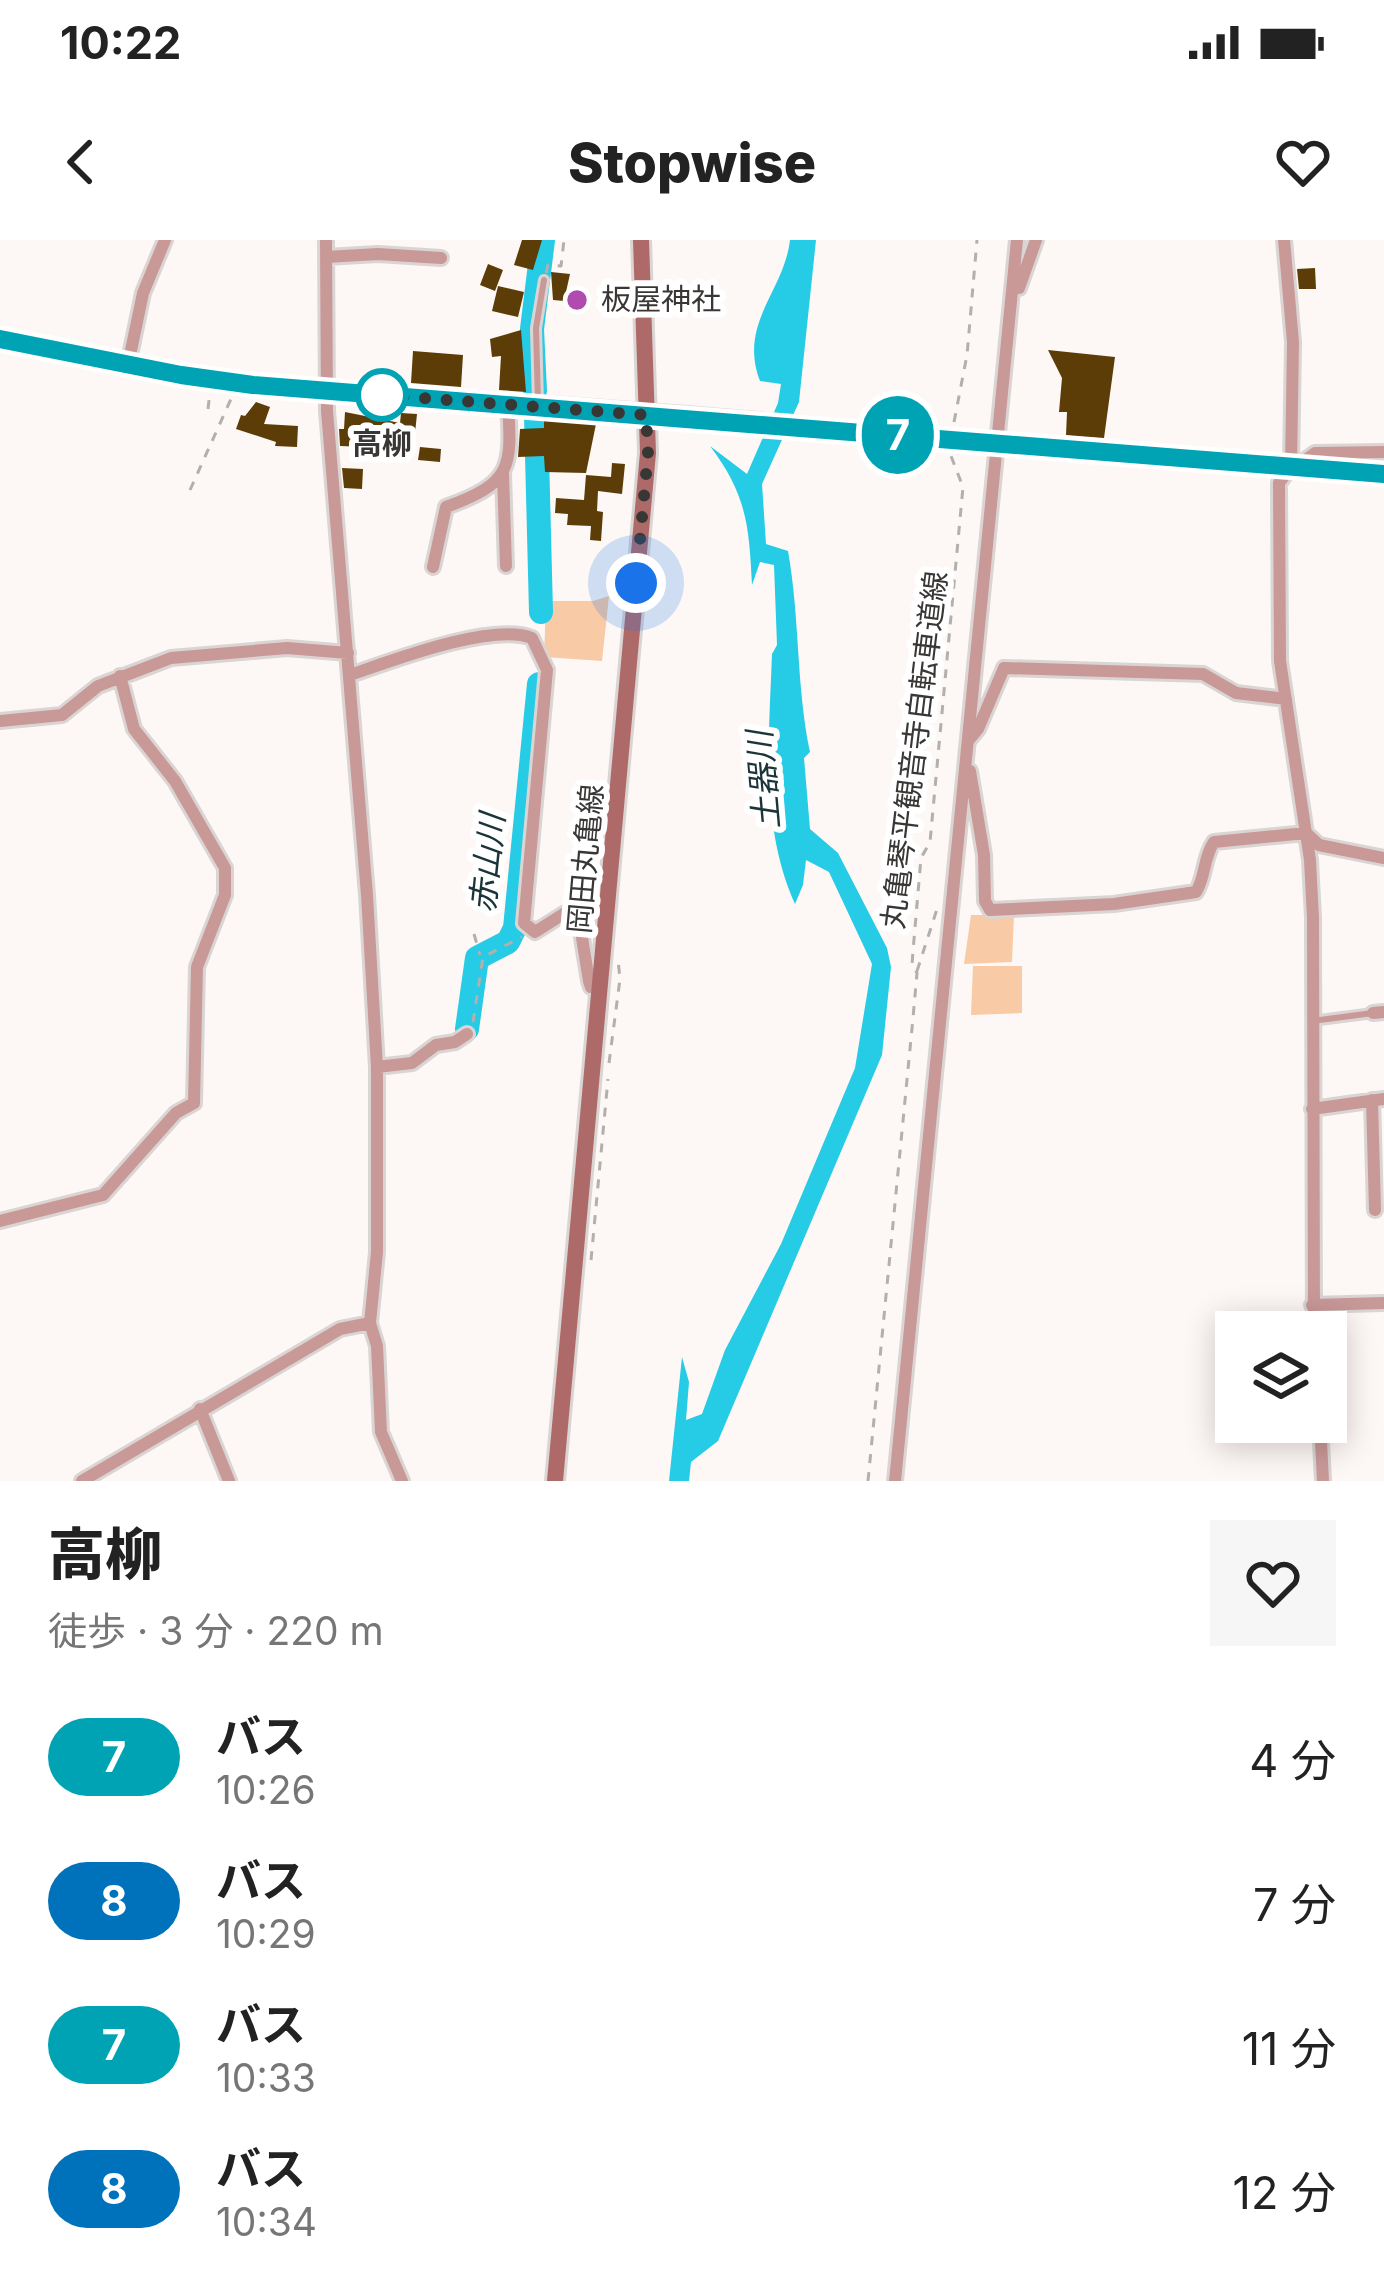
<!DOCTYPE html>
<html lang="ja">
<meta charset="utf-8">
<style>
body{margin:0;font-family:Inter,"Noto Sans JP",sans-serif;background:#f6f6f6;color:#222;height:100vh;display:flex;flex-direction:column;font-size:45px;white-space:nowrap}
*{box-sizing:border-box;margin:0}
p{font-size:39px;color:#767676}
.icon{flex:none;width:66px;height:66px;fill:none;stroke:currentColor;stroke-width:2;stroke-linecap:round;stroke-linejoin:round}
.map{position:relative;height:1241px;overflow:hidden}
.side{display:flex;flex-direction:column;background:#fff;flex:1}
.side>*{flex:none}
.badge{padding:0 24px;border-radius:39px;font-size:42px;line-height:78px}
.fabs{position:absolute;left:1215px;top:1071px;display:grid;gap:24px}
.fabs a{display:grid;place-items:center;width:132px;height:132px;border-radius:0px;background:#fff;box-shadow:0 6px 30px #0003;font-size:60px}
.you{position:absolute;width:60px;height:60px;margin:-30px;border:9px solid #fff;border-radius:50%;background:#1a73e8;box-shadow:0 0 0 18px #1a73e833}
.map>.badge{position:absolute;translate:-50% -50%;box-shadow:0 0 0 6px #fff}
.round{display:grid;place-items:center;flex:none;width:126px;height:126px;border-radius:0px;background:#f6f6f6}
.summary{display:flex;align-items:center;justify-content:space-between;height:204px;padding:0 48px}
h1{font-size:57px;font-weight:800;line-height:90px}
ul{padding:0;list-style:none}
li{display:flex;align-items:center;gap:36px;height:144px;padding:0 48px}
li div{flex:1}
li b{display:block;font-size:45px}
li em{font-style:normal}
li .badge{min-width:132px;font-weight:700;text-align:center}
.status{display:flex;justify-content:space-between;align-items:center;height:84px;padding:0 60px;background:#fff;direction:ltr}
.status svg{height:33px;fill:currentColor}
header{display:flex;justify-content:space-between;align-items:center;height:156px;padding:0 48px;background:#fff;font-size:54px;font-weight:800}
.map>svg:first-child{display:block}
.green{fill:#f8caa5}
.water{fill:#26cbe6}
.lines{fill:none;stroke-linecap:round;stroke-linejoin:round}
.river{stroke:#26cbe6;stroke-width:24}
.building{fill:#5c3d07}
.lane-casing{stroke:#dad5d3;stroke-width:12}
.street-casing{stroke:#dad5d3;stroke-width:18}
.secondary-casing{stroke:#dad5d3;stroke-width:22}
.primary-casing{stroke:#dad5d3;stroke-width:24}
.path{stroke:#b2afac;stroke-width:3;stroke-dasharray:9 9;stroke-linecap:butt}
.lane{stroke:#c99998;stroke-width:6}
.street{stroke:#c99998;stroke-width:12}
.secondary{stroke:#ae6a69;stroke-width:16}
.primary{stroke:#994748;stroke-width:18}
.primary-bridge-casing{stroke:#dad5d3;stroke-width:24;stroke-linecap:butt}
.primary-bridge{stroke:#994748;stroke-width:18}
.line-casing{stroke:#fff;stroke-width:27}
.line{stroke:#00a3b4;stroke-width:18}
.walk{stroke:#393736;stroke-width:12;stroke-dasharray:0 21.6}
.poi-dot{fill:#b04bb0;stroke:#fff;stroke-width:4.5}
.stop-dot{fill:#fff;stroke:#00a3b4;stroke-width:6}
.labels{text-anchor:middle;stroke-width:12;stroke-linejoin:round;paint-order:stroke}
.poi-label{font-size:30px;fill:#393736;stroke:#fff;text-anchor:start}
.stop-label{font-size:30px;font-weight:bold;fill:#393736;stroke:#fff}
.street-label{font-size:30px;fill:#393736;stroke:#fff}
.water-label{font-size:33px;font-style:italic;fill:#1b3439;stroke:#fff}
</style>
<div class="status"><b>10:22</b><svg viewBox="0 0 49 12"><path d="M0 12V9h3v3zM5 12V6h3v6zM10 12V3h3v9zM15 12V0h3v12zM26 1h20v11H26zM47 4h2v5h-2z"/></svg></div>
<header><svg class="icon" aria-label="back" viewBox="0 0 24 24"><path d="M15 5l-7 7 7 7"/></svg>Stopwise<svg class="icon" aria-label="heart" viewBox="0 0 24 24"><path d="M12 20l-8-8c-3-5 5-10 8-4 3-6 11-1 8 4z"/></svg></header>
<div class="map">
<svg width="1384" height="1241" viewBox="0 0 1384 1241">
<rect width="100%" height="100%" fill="#fdf8f5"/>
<!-- green -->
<path class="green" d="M609 356 602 421 544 417 546 361H593Z
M971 675H1014L1012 722 964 724Z
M973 726H1022V773L971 775Z"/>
<!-- water -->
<path class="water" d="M790 0H816L799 162 762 244 766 304 788 311C800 378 796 445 810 512L804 518 810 589 838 613 887 708 891 727 882 815 718 1201 691 1222 689 1241H669L682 1117 689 1142 686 1180 702 1174 725 1110 781 1004 855 828 872 724 829 632 806 620 803 645 795 664C760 586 769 497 772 414L777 405 774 325 760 322 752 345C749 286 747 255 710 206L747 234 778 163 781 144 760 141C738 83 784 52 790 0Z"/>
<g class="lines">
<!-- river -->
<path class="river" d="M535 151 532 89 543 0
M536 176 541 372
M467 789 477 718 508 702 515 688 539 444"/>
</g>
<!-- building -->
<path class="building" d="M522 0H542L533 30 514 25Z
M488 24 503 30 495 51 480 45Z
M1315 28 1316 49H1299L1297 29Z
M551 32 570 34 564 61 553 60Z
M498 46 524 52 518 77 492 71Z
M521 90 526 152 499 150 501 116 492 117 490 99Z
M1048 110 1115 117 1104 198 1066 195 1067 172H1059L1062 138Z
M413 111 463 115 461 147 411 143Z
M256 162 270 167 264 184 298 186 297 207 275 206 276 202 236 189 241 175 245 176Z
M345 172 400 183 401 173 417 174 414 203 366 200V207L340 206 339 189H344Z
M544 180 596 184 586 233 545 232 544 216 518 217 520 189 544 188Z
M420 207 441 209 440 222 418 220Z
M612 223 625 224 622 254 598 251 597 271 603 272 601 301 590 300 591 286 567 285 568 274 555 273 556 258 584 260 586 235 611 237Z
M342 228 363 229 362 249 344 248Z"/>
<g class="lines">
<!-- lane casing -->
<g class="lane-casing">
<path id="lane" d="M538 163 536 88 544 40
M1312 781 1373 773"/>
</g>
<!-- street casing -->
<g class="street-casing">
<path id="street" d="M326 0 327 171 367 655 377 827V1012L370 1083 377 1106 381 1192 402 1241
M1284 0 1293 102 1291 227 1279 243 1280 421 1310 620 1313 678 1314 1092
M326 17 378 14 441 18
M1014 48H1019L1036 0
M128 125 143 53 165 0
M1296 227 1315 213 1384 212
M503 234 506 326
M433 327 446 267C512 243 512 228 508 164
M350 435C391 421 492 382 532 398L547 430 524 683 535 692 565 673H578L589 741 591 747 601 748
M0 481 62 475 98 446 171 418 287 408 348 413
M968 501 978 489 1004 428 1203 434 1236 453 1286 459
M970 531 984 615 985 661 990 670 1114 664 1196 652C1206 636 1203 618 1214 602L1306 593 1319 605 1384 618
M1373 773 1384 772
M377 827 412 823 436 805 455 802 467 794
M1372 860 1375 970
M1312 869 1384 859
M0 981 103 955 176 873 194 863 197 727 225 655V628L175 541 134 489 120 436
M1312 1065 1384 1063
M200 1169 229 1241
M1320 1182 1323 1241
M82 1241 340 1089 370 1083
M895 1241 1017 0"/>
</g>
<!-- secondary casing -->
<g class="secondary-casing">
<path id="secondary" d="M555 1241 648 213 641 0"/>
</g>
<!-- primary casing -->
<g class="primary-casing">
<path id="primary" d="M0 99 181 135 253 145 686 177
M969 201 1384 234"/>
</g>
<!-- path -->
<path class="path" d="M546 33 548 25 561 26 564 0
M208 169 210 152
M954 182 967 115 977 0
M190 250 231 159
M474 694 480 715
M917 731 938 666
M473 782 483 717 522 697
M609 823 620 739 618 720
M591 1020 608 839
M868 1241 913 778 917 733 912 725 913 711 921 618 930 602 963 247 951 216"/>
<!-- lane -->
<use href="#lane" class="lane"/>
<!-- street -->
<use href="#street" class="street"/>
<!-- secondary -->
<use href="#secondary" class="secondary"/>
<!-- primary -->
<use href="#primary" class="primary"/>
<!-- primary-bridge casing -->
<g class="primary-bridge-casing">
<path id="primary-bridge" d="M686 177 969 201"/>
</g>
<!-- primary-bridge -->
<use href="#primary-bridge" class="primary-bridge"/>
</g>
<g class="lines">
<!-- line casing -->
<g class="line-casing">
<path id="line" d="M0 99 181 135 253 145 1384 234"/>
</g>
<!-- line -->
<use href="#line" class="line"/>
<!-- walk -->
<path class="walk" d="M382 155 646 175 648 213 636 343"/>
</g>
<!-- markers -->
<circle class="poi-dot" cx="577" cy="60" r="12"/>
<circle class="stop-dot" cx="382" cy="155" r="24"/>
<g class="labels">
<!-- poi labels -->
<g class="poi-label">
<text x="601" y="70">板屋神社</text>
</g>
<!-- stop labels -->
<g class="stop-label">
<text x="382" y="214">高柳</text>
</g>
<!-- street labels -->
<g class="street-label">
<text transform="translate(915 510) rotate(-83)" y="10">丸亀琴平観音寺自転車道線</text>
<text transform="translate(586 619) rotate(-85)" y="10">岡田丸亀線</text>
</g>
<!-- water labels -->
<g class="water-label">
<text transform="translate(763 540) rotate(-95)" y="12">土器川</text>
<text transform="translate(487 623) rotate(-84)" y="12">赤山川</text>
</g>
</g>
</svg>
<div class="fabs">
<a><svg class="icon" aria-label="layers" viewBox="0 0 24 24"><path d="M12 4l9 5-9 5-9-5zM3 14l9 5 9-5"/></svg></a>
</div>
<div class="you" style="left:636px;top:343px"></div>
<b class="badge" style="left:898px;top:195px;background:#00a3b4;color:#fff">7</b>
</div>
<section class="side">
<div class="summary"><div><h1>高柳</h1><p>徒歩 · 3 分 · 220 m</p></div><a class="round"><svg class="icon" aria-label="heart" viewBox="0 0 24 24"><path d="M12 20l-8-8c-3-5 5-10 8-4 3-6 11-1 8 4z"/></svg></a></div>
<ul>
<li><span class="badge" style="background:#00a3b4;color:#fff">7</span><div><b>バス</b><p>10:26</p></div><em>4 分</em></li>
<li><span class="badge" style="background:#0072bc;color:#fff">8</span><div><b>バス</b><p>10:29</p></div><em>7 分</em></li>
<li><span class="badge" style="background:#00a3b4;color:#fff">7</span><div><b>バス</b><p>10:33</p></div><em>11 分</em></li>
<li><span class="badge" style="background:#0072bc;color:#fff">8</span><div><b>バス</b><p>10:34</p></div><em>12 分</em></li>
</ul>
</section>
